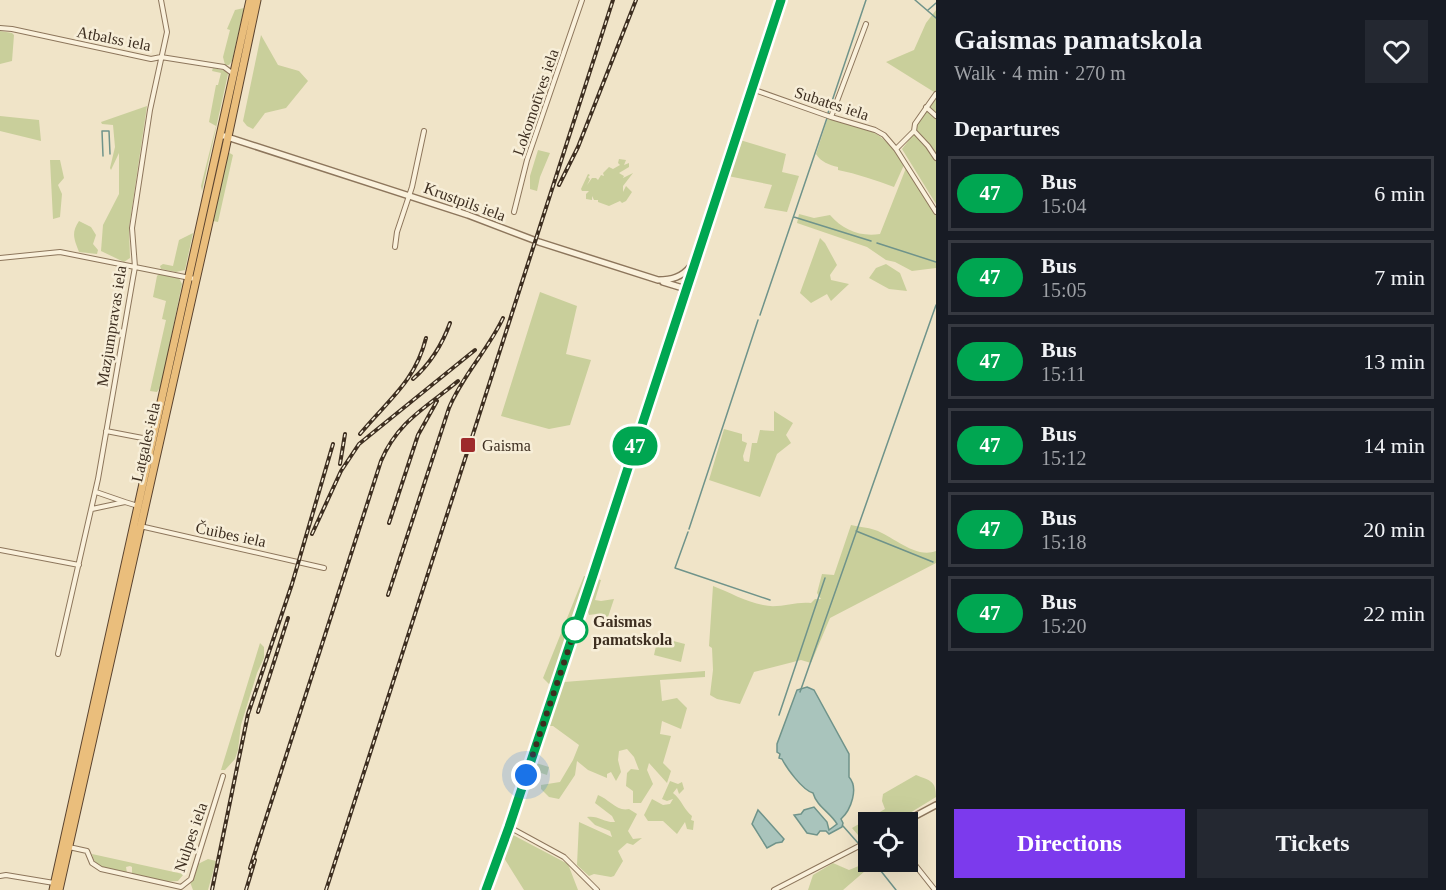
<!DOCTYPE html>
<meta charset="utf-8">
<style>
body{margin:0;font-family:Georgia,serif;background:#242831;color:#f1f3f6;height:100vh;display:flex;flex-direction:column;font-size:22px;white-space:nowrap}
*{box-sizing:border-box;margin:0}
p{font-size:20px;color:#9ea1a6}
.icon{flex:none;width:33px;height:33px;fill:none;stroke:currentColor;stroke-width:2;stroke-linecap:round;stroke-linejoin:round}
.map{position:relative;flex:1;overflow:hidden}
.panel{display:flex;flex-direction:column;background:#171b24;width:510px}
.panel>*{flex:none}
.badge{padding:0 12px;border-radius:20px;font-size:21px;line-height:39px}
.controls{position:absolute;left:858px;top:812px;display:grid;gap:12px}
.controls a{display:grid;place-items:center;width:60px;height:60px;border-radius:0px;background:#171b24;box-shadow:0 6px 24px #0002;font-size:30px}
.you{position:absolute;width:30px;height:30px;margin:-15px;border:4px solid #fff;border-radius:50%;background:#1a73e8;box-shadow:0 0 0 9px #1a73e833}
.map>.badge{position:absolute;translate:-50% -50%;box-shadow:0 0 0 3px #fff}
h2{padding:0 18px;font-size:22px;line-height:54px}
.round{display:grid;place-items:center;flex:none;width:63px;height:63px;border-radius:0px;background:#242831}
.head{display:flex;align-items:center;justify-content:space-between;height:102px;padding:0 18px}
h1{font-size:28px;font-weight:700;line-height:45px}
.action{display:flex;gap:12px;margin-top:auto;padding:12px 18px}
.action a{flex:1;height:69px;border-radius:0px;background:#7c3aed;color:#fff;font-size:24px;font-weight:700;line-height:69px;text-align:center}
.action a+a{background:#242831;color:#f1f3f6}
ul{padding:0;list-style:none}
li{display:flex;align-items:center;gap:18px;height:75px;margin:0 12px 9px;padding:0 6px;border:3px solid #363941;border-radius:0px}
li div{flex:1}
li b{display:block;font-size:22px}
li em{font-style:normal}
li .badge{min-width:66px;font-weight:700;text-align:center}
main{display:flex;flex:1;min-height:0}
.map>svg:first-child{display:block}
.green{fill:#c9cf9b}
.water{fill:#a9c4bc;stroke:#6f938a;stroke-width:1.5}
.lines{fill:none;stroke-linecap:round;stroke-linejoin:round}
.stream{stroke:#6f938a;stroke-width:1.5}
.minor-casing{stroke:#8d765c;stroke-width:6}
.tertiary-casing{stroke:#8d765c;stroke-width:8}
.trunk-casing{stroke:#5b4430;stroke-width:9}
.minor{stroke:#faf1dc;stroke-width:4}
.tertiary{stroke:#faf1dc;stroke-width:5}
.trunk{stroke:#eabe7c;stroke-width:7}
.rail-casing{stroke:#3d2e20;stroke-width:4}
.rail{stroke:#f7eed8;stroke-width:1.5;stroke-dasharray:4.5;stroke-linecap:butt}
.line-casing{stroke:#fff;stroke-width:14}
.line{stroke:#00a651;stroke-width:9}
.walk{stroke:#3d2e20;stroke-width:6;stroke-dasharray:0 10.8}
.poi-dot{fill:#9e2a2b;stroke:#f7eed8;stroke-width:2}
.stop-dot{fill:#fff;stroke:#00a651;stroke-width:3}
.labels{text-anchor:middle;stroke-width:5;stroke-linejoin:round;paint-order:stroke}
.street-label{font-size:16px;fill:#3d2e20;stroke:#f7eed8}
.poi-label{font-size:16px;fill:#3d2e20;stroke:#f7eed8;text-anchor:start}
.stop-label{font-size:16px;font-weight:bold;fill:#3d2e20;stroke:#f7eed8;text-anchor:start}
</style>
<main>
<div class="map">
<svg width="936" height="890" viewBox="0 0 936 890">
<rect width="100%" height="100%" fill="#f0e4c8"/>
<!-- green -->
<path class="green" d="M244 8 232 61 229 65H225L223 57 230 30 227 29 235 10Z
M936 10V204L902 149C916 133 923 111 934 92L886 62 914 50 926 23Z
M0 31 12 33 14 35 12 61 0 64Z
M261 35 278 65 299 71 308 81 286 108 265 113 253 129 247 126 243 121Z
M213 68 227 71 228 74 202 191 201 186 216 126 209 122 216 85H218L221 73 212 71Z
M147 106 129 228 130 258 124 262 101 251 103 225 119 194V153L111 170 110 168 115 147 113 125 102 124 101 122Z
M0 116 39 120 41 141 0 131Z
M828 117C869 130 880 127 904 165L894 187C876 180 857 174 838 170V167C829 165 821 162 816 154Z
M740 140 786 154 782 172 799 176 787 212 764 208 772 185 728 176Z
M538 150 550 153 540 177 537 191 530 189V176Z
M228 152 233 155 218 222 213 221Z
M619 159 626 160 624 165 629 163V167L619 173 624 176 623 178 633 173 623 186V192L626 186 632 192 626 201 622 203 620 201 609 206 598 202V200H594L592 196V200L586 199V194L589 191H582L581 189 588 174 590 175 588 177 590 179 587 185 592 178H596L598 180 601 175 604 176 603 173 609 167 613 169 620 165 618 163Z
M50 160H60L64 178 58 185 62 194 60 217 53 219Z
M906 168 936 216V268L912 271 895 262 886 260 867 247 797 223 799 214 814 218 830 215C843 230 860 237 880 234Z
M79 221 91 227 96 235 93 244 98 250 97 254 79 252C74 239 71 233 79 221Z
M193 233 185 270 176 272 161 269 160 266 163 264 173 266 179 240Z
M820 238 825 243 837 265 830 275 831 280 849 284 831 301 827 294 811 303 800 293Z
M886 264 900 273 907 291 889 289 869 278 876 268Z
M159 274 179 278 182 284 161 386 157 392 150 391 166 320 162 319 166 301 153 297 157 276Z
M540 292 577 306 566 354 591 360 570 425 549 429 501 416Z
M774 411 793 423 786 435 791 443 777 454 760 497 709 480 724 429 742 434V441L747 443 743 456 744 461 749 462 752 443H757L760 430 774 431Z
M851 525C859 527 867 527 875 530 893 536 915 559 936 551V563L830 618 811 663 801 660 754 672 740 704 717 699 710 695 713 670 712 648 709 646 713 586C729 592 746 602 763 605 779 609 795 601 811 603L815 599H821L817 593 822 574 834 575Z
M584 576 601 580 595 600 601 601 614 599 607 620 594 622 596 614 589 615 587 608 564 682 705 671V677L660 680 662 701 677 698 687 708 681 729 662 721 660 734 671 736 663 763 671 771 667 783 649 763 647 770 653 784 641 803H633V791L626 786 627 773 631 769 639 770 634 757 627 749 619 751 618 760 621 772 616 781 611 772 607 774V778L588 770 577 761 575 775 559 799 549 797 541 789V785L560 782 573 760 579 745 553 726H548L536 763 549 767 547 775 535 771 529 782 518 779 550 685 543 678Z
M658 637 685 644 681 662 654 655Z
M260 643 264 647V658L257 673 241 725 238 750 235 759 225 770H221Z
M916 775C930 781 936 780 936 797L905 816 889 822H868V831L858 835 852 828 885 809 882 801 883 794Z
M670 781 678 784 682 782 684 789 679 794 677 788 673 793C682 800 684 810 692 816L691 820 694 821 693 830 687 829 685 822 677 834 663 821H648L644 815 652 799 663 805 670 804 673 799 667 801 662 799Z
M598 795C609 799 617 812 629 809L637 814 628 831 633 839 642 838 633 845 627 843 618 851 623 861 614 876 611 877 594 874 589 876 577 865 579 822 612 837 610 831 595 825 587 817C598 815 605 823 615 822L612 816 595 803Z
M513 835 568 864 578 890H524L504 858Z
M92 854 183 874V875L178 881 163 882 132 874V867L130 866 126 867 127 873C112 870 95 871 92 854Z
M208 859 216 861 208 890H193L190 882 198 864Z
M833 863 849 870 861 865 865 871 843 890H808L813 875Z"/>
<!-- water -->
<path class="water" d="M807 687 814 690 849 754V777C859 788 851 810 841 819L843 823 842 827 829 834 826 831H820L817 835 807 833 794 815 801 814 804 810 814 807 827 822 829 830 837 824C830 812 817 807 813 793 802 790 786 767 782 759L779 758 780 754 777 752V744L797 690Z
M758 810 784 839 782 842 776 843 767 848 752 824Z"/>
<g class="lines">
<!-- stream -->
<path class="stream" d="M915 0 936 18
M928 10 936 3
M828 113 866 0
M103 156 102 131H109L110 154
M794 217 871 241
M877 243 936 262
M760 315 827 118
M689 529 758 320
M856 531 933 562
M688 532 675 568 770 600
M800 692 936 305
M779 715 825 578
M843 826 858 843
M863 849 868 856
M873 861 896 890"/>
<!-- minor casing -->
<g class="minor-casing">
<path id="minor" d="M0 28 12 29 151 59 161 57 224 67 232 73
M752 89 831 117 875 130 884 135 896 149 936 212
M926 107 936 116
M831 117 866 24
M914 131 928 146 936 158
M896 149 914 131 915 124 936 94
M514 212 527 160 582 0
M395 247 397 232 412 187 424 131
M0 258 60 252 195 279
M106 431 153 440
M125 502 138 506
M92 509 125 502 96 492
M140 526 324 568
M0 550 79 565
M58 654 98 479 133 278 135 267 132 228 150 110 167 32 161 0
M509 827 564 857 597 890
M69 847 87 851 92 863 101 869 181 887 191 879 223 776
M908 856 935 890
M0 876 6 875 54 883
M774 890 865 843"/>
</g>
<!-- tertiary casing -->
<g class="tertiary-casing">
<path id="tertiary" d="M221 135 468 215 539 242 658 280C672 280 682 277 691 266
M663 282 686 289
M904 822 936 805
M865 843 868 842
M486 890 509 827 592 578 781 0"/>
</g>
<!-- trunk casing -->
<g class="trunk-casing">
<path id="trunk" d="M53 890 250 0
M59 890 225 151 257 0"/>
</g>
<!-- minor -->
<use href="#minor" class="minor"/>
<!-- tertiary -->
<use href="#tertiary" class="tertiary"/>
<!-- trunk -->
<use href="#trunk" class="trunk"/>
<!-- rail casing -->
<g class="rail-casing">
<path id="rail" d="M559 185 578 147 636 0
M413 379C431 363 442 345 450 323
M360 434C388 400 415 382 426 338
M340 464 345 434
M389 523 418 435 437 401
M312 534 341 471 359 444 475 350
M388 595 449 408C462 376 488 350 503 318
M258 712 288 618
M250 868 381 461C398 421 427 407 458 381
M212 890 248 714 292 584 333 444
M246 890 255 860
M326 890 613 0"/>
</g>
<!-- rail -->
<use href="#rail" class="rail"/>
</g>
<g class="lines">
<!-- line casing -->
<g class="line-casing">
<path id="line" d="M486 890 509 827 592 578 781 0"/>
</g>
<!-- line -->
<use href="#line" class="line"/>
<!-- walk -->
<path class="walk" d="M526 775 575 630"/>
</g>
<!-- markers -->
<rect class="poi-dot" x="460" y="437" width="16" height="16" rx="3"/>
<circle class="stop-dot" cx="575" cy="630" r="12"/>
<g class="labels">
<!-- street labels -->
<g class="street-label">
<text transform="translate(114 38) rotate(11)" y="6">Atbalss iela</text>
<text transform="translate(535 102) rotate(-71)" y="6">Lokomotīves iela</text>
<text transform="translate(832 103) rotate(18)" y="6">Subates iela</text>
<text transform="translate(465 201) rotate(20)" y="6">Krustpils iela</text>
<text transform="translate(111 326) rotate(-81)" y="6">Mazjumpravas iela</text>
<text transform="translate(145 442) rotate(-77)" y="6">Latgales iela</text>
<text transform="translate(231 534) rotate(12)" y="6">Čuibes iela</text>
<text transform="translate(190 837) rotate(-71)" y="6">Nulpes iela</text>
</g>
<!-- poi labels -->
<g class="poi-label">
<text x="482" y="451">Gaisma</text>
</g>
<!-- stop labels -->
<g class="stop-label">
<text x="593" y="627">Gaismas<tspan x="593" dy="18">pamatskola</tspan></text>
</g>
</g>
</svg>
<div class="controls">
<a><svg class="icon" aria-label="locate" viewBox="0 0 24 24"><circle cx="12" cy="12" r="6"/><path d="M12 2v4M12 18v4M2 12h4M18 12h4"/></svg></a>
</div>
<div class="you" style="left:526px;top:775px"></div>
<b class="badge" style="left:635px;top:446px;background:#00a651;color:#fff">47</b>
</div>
<section class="panel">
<div class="head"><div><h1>Gaismas pamatskola</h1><p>Walk · 4 min · 270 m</p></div><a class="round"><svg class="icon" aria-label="heart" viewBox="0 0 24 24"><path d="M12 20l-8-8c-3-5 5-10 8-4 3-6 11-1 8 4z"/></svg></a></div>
<h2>Departures</h2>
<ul>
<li><span class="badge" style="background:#00a651;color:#fff">47</span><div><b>Bus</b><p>15:04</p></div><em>6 min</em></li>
<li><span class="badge" style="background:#00a651;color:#fff">47</span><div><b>Bus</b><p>15:05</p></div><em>7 min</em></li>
<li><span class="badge" style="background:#00a651;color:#fff">47</span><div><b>Bus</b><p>15:11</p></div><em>13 min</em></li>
<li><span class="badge" style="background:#00a651;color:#fff">47</span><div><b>Bus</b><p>15:12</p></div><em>14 min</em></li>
<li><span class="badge" style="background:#00a651;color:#fff">47</span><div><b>Bus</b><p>15:18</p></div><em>20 min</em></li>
<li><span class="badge" style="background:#00a651;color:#fff">47</span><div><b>Bus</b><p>15:20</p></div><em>22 min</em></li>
</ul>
<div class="action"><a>Directions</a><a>Tickets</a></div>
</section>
</main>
